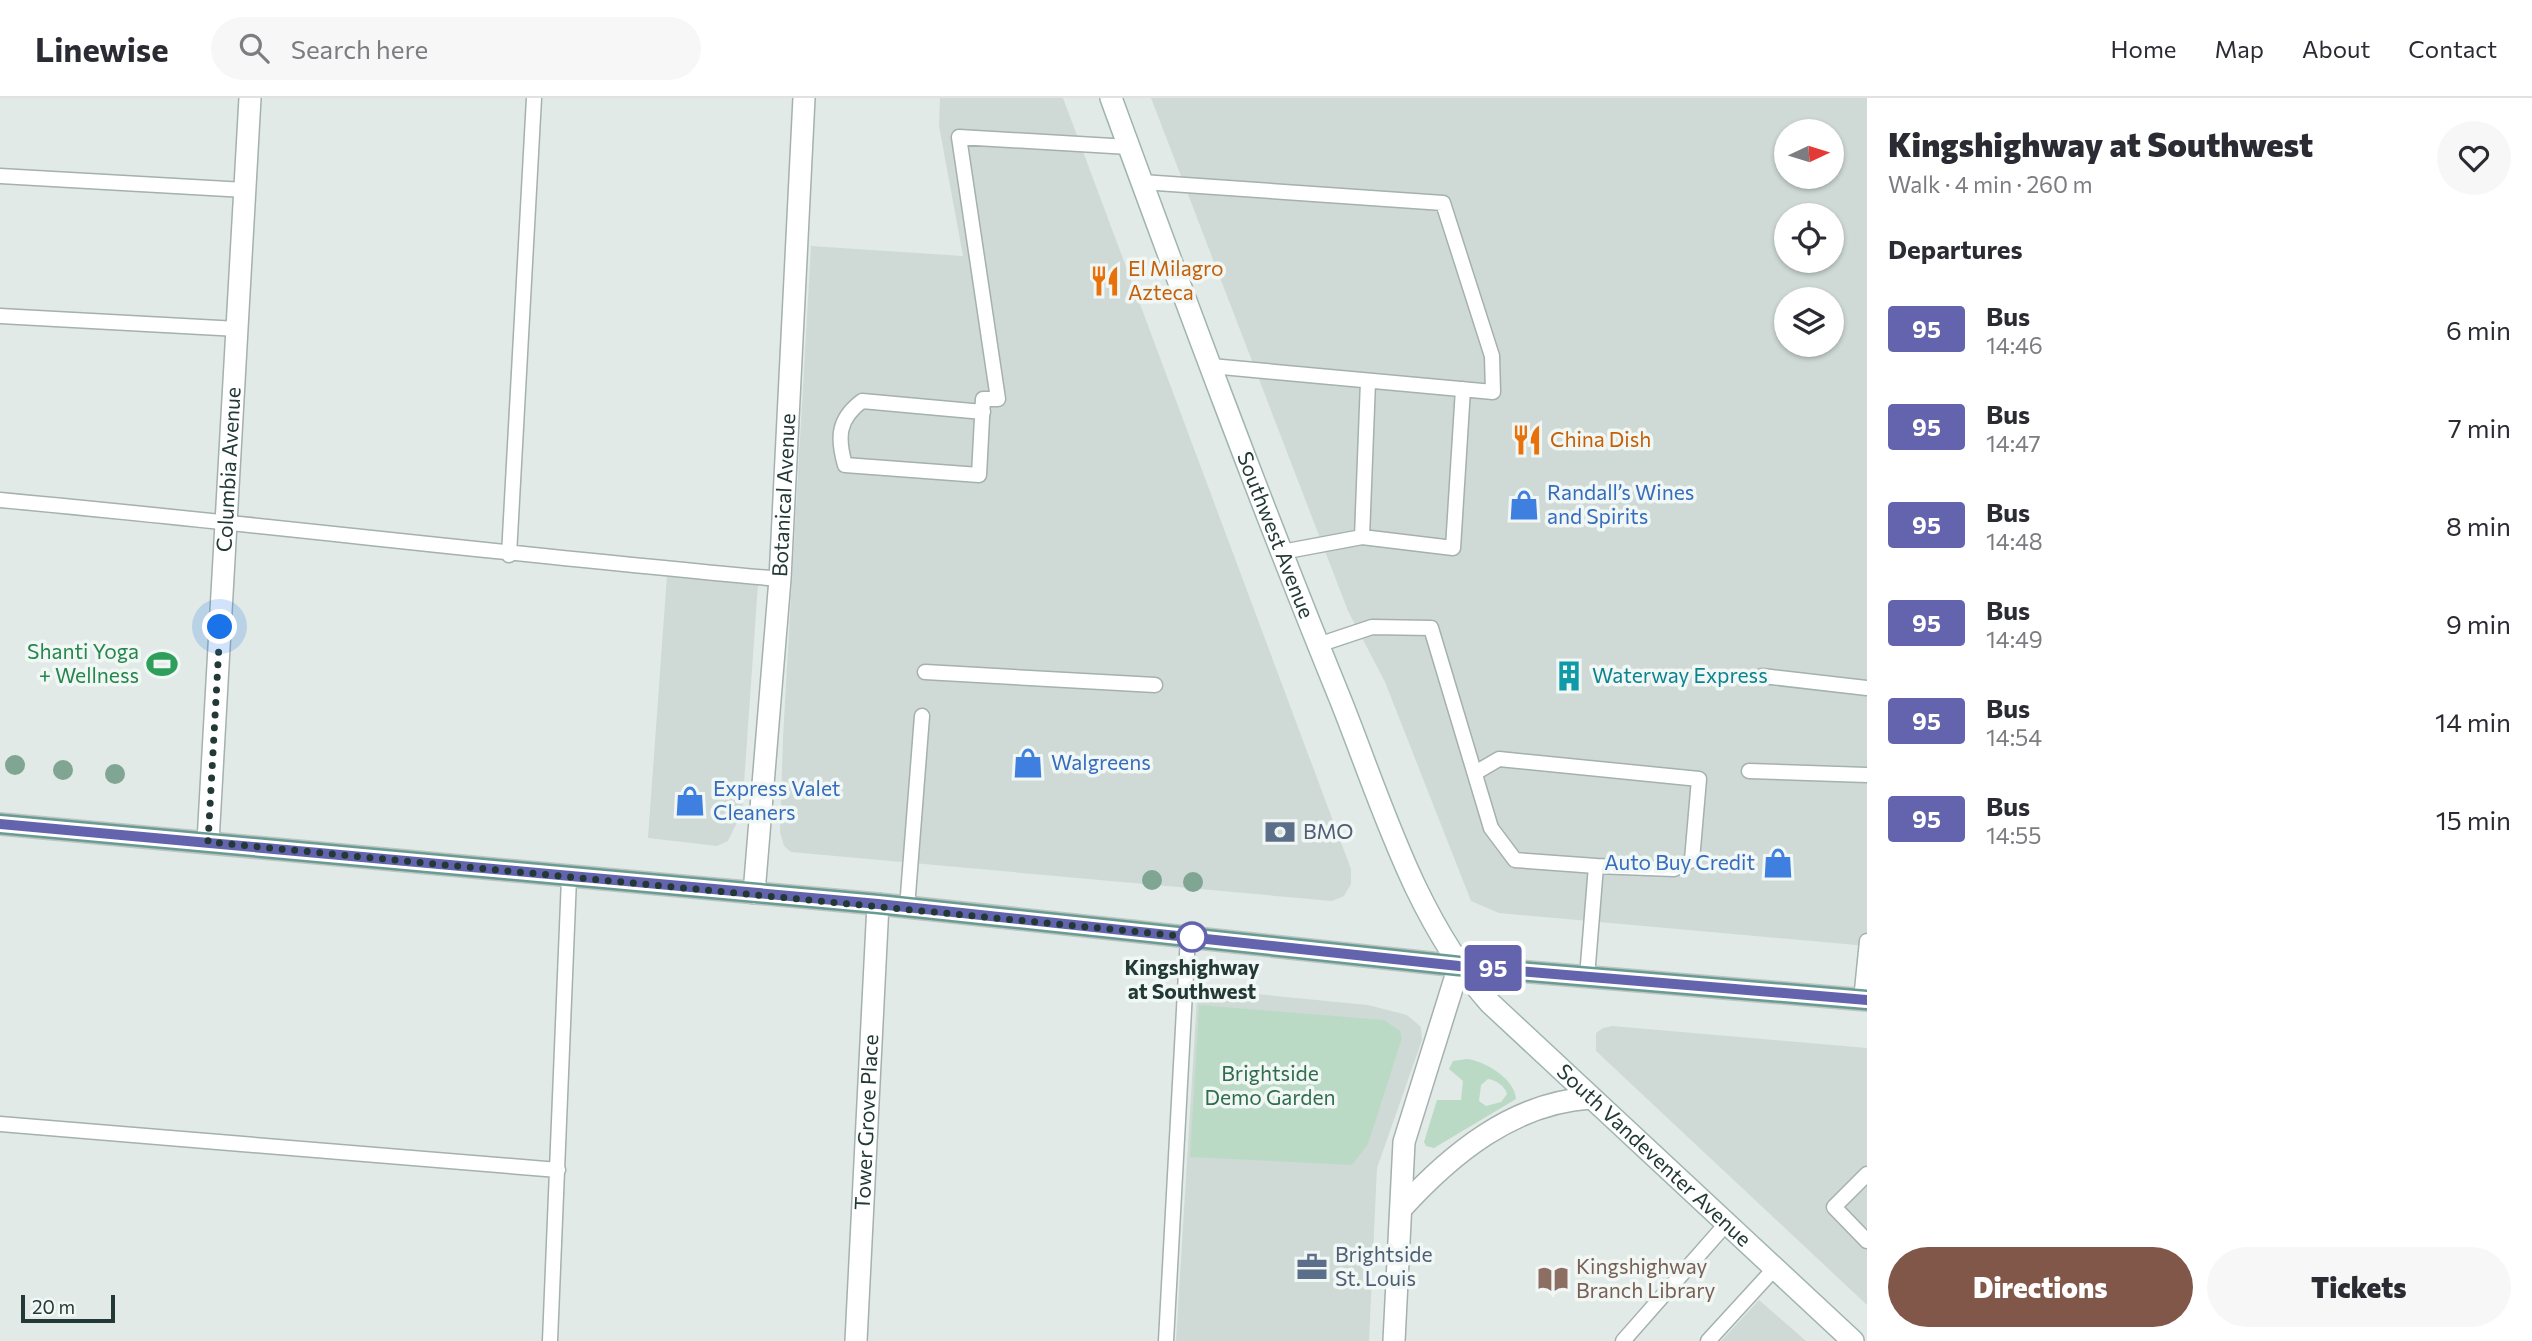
<!DOCTYPE html>
<meta charset="utf-8">
<style>
body{margin:0;font-family:Commissioner,sans-serif;background:#f7f7f7;color:#2b2b33;height:100vh;display:flex;flex-direction:column;font-size:26px;white-space:nowrap}
*{box-sizing:border-box;margin:0}
p{font-size:23px;color:#7c7c81}
.icon{flex:none;width:38px;height:38px;fill:none;stroke:currentColor;stroke-width:2;stroke-linecap:round;stroke-linejoin:round}
.map{position:relative;flex:1;overflow:hidden}
.drawer{display:flex;flex-direction:column;background:#fff;width:665px}
.drawer>*{flex:none}
.badge{padding:0 14px;border-radius:5px;font-size:24px;line-height:46px}
.needle{width:46px;rotate:86deg}
.controls{position:absolute;left:1774px;top:21px;display:grid;gap:14px}
.controls a{display:grid;place-items:center;width:70px;height:70px;border-radius:50%;background:#fff;box-shadow:0 2px 5px #0004;font-size:35px}
.scale{position:absolute;left:21px;bottom:18px;width:94px;box-sizing:border-box;padding-left:7px;border:4px solid #223935;border-top:0;font-size:19px;line-height:24px;white-space:nowrap;color:#223935;-webkit-text-stroke:5px #f1f7f4;paint-order:stroke}
.you{position:absolute;width:35px;height:35px;margin:-18px;border:5px solid #fff;border-radius:50%;background:#1a73e8;box-shadow:0 0 0 10px #1a73e833}
.map>.badge{position:absolute;translate:-50% -50%;box-shadow:0 0 0 4px #fff}
h2{padding:0 21px;font-size:26px;line-height:63px}
.round{display:grid;place-items:center;flex:none;width:74px;height:74px;border-radius:37px;background:#f7f7f7}
.overview{display:flex;align-items:center;justify-content:space-between;height:119px;padding:0 21px}
h1{font-size:33px;font-weight:800;line-height:52px}
.primary-button{display:flex;gap:14px;margin-top:auto;padding:14px 21px}
.primary-button a{flex:1;height:80px;border-radius:42px;background:#805748;color:#fff;font-size:28px;font-weight:800;line-height:80px;text-align:center}
.primary-button a+a{background:#f7f7f7;color:#2b2b33}
ul{padding:0;list-style:none}
li{display:flex;align-items:center;gap:21px;height:98px;padding:0 21px}
li div{flex:1}
li b{display:block;font-size:26px}
li em{font-style:normal}
li .badge{min-width:77px;font-weight:700;text-align:center}
header{display:flex;align-items:center;gap:42px;box-sizing:border-box;height:98px;padding:0 35px;background:#fff;border-bottom:2px solid #e1e1e2}
header strong{font-size:33px}
nav{display:flex;gap:38px;margin-inline-start:auto;font-size:24px}
.search{width:490px;height:63px;background:#f7f7f7;display:flex;align-items:center;gap:18px;box-sizing:border-box;padding:0 24px;border-radius:38px;color:#7c7c81;font-size:26px}
main{display:flex;flex:1;min-height:0}
.map>svg:first-child{display:block}
.built{fill:#cfdad6;fill-rule:evenodd}
.green{fill:#bbdac6;fill-rule:evenodd}
.lines{fill:none;stroke-linecap:round;stroke-linejoin:round}
.lane-casing{stroke:#a4b1ae;stroke-width:17}
.street-casing{stroke:#a4b1ae;stroke-width:24}
.secondary-casing{stroke:#a0b5af;stroke-width:24}
.primary-casing{stroke:#bdc4c2;stroke-width:24}
.lane{stroke:#fff;stroke-width:14}
.street{stroke:#fff;stroke-width:21}
.secondary{stroke:#fff;stroke-width:21}
.primary{stroke:#689c93;stroke-width:21}
.tree{fill:#80a592}
.line-casing{stroke:#fff;stroke-width:16}
.line{stroke:#6364ad;stroke-width:10}
.walk{stroke:#223935;stroke-width:7;stroke-dasharray:0 12.6}
.stop-dot{fill:#fff;stroke:#6364ad;stroke-width:3.5}
.labels{text-anchor:middle;stroke-width:7;stroke-linejoin:round;paint-order:stroke}
.food-label{font-size:21px;fill:#c56008;stroke:#f1f7f4;text-anchor:start}
.street-label{font-size:21px;fill:#223935;stroke:#f1f7f4}
.shop-label{font-size:21px;fill:#366cbe;stroke:#f1f7f4;text-anchor:start}
.leisure-label{font-size:21px;fill:#27864d;stroke:#f1f7f4;text-anchor:end}
.culture-label{font-size:21px;fill:#0d838f;stroke:#f1f7f4;text-anchor:start}
.service-label{font-size:21px;fill:#4e5e75;stroke:#f1f7f4;text-anchor:start}
.stop-label{font-size:21px;font-weight:bold;fill:#223935;stroke:#f1f7f4}
.park-label{font-size:21px;fill:#306d4c;stroke:#f1f7f4}
.education-label{font-size:21px;fill:#785e54;stroke:#f1f7f4;text-anchor:start}
</style>
<header>
<strong>Linewise</strong>
<div class="search"><svg class="icon" aria-label="search" viewBox="0 0 24 24"><circle cx="10" cy="10" r="6"/><path d="M15 15l6 6"/></svg>Search here</div>
<nav><a>Home</a><a>Map</a><a>About</a><a>Contact</a></nav>
</header>
<main>
<div class="map">
<svg width="1867" height="1243" viewBox="0 0 1867 1243">
<rect width="100%" height="100%" fill="#e1eae7"/>
<!-- built -->
<path class="built" d="M940 0H1063L1351 771V786L1344 798 1332 803 791 754 784 748 780 734 783 639 811 148 963 158 939 28Z
M1151 0H1867V848L1499 815 1471 803 1385 584 1348 513ZM1787 33H1832V79H1787ZM1787 117H1832V163H1787ZM1787 201H1832V247H1787Z
M667 477 758 486 742 714 728 743 717 748 648 740Z
M1205 891 1368 907 1407 917 1421 929 1422 942 1377 1070 1369 1243H1176L1197 899 1199 892Z
M1612 928 1867 950V1207L1596 953V935L1603 930Z
M1759 1202 1806 1243H1721Z"/>
<!-- green -->
<path class="green" d="M1199 907 1384 922 1400 933 1402 940 1368 1046 1352 1067 1190 1059Z
M1467 961C1485 963 1515 981 1516 1001L1434 1050 1426 1048 1424 1044 1437 1002H1461L1463 983 1449 971 1453 963ZM1488 981C1496 982 1505 988 1507 996L1501 1004 1486 1008 1479 1003 1481 987Z"/>
<g class="lines">
<!-- lane casing -->
<g class="lane-casing">
<path id="lane" d="M0 78 245 92
M1142 84 1443 105 1492 258 1493 294 1211 268
M0 218 238 231
M983 314 862 303C838 321 837 339 845 367L979 377 983 301H998L959 39 1129 49
M0 402C260 426 520 458 780 481
M1362 439 1368 283
M1282 454 1362 439 1453 450 1463 291
M509 457 534 0
M1318 547 1372 529 1431 530 1491 730 1515 762 1596 768 1587 879
M925 574 1155 587
M1762 578 1867 590
M1749 673 1867 677
M1475 675 1499 661 1699 681 1692 762 1674 771 1596 768
M907 810 922 618
M1861 902 1867 843
M0 1026 558 1072
M1867 1076 1834 1109 1867 1143
M550 1243 569 780
M1166 1243 1188 838
M1623 1243 1726 1126
M1708 1243 1774 1171"/>
</g>
<!-- street casing -->
<g class="street-casing">
<g id="street">
<path id="s1" d="M208 744 250 0"/>
<path id="s2" d="M754 795 780 481 804 0"/>
<path d="M1401 1111C1451 1056 1513 1005 1590 1000"/>
<path id="s3" d="M856 1243 878 806"/>
<path d="M1394 1243 1404 1044 1459 868"/>
</g>
</g>
<!-- secondary casing -->
<g class="secondary-casing">
<g id="secondary">
<path id="s4" d="M1111 0C1185 202 1260 404 1341 603 1382 706 1415 821 1490 905L1853 1243"/>
</g>
</g>
<!-- primary casing -->
<g class="primary-casing">
<path id="primary" d="M0 726 878 806 1459 868 1867 902"/>
</g>
<!-- lane -->
<use href="#lane" class="lane"/>
<!-- street -->
<use href="#street" class="street"/>
<!-- secondary -->
<use href="#secondary" class="secondary"/>
<!-- primary -->
<use href="#primary" class="primary"/>
</g>
<!-- trees -->
<g class="tree">
<circle cx="15" cy="667" r="10"/>
<circle cx="63" cy="672" r="10"/>
<circle cx="115" cy="676" r="10"/>
<circle cx="1152" cy="782" r="10"/>
<circle cx="1193" cy="784" r="10"/>
</g>
<g class="lines">
<!-- line casing -->
<g class="line-casing">
<path id="line" d="M0 726 878 806 1459 868 1867 902"/>
</g>
<!-- line -->
<use href="#line" class="line"/>
<!-- walk -->
<path class="walk" d="M220 529 208 744 1192 839"/>
</g>
<!-- icons -->
<defs>
<g id="restaurant-bare" transform="scale(2.415)"><path d="M-5-6h1v4h1v-4h1v4h1v-4h1v5L-1.5 .5V6h-2V.5L-5-1ZM5-6V6H3V1.5H1.5Q1.5-4 5-6Z" fill="#e8710a" stroke="#f1f7f4" stroke-width="2.5" paint-order="stroke"/></g>
<g id="shop-bare" transform="scale(2.415)"><path d="M-5-2.5h2.3a2.7 3.5 0 0 1 5.4 0H5L5.5 6h-11ZM-1.5-2.5h3a1.5 2.3 0 0 0-3 0Z" fill="#3f7fe0" stroke="#f1f7f4" stroke-width="2.5" paint-order="stroke"/></g>
<g id="stadium-bare" transform="scale(2.415)"><path d="M0-5a6.5 5 0 1 0 0 10a6.5 5 0 1 0 0-10ZM-3.5-1.8h7v3.6h-7Z" fill="#2e9e5b" stroke="#f1f7f4" stroke-width="2.5" paint-order="stroke"/></g>
<g id="building-bare" transform="scale(2.415)"><path d="M-4-6H4V6H1V3H-1V6H-4ZM-2.5-4.3h1.7v1.8h-1.7ZM.8-4.3h1.7v1.8H.8ZM-2.5-1h1.7V.8h-1.7ZM.8-1h1.7V.8H.8Z" fill="#0f9aa8" stroke="#f1f7f4" stroke-width="2.5" paint-order="stroke"/></g>
<g id="bank-bare" transform="scale(2.415)"><path d="M-6-4H6V4H-6ZM0-2.3a2.3 2.3 0 1 0 0 4.6a2.3 2.3 0 1 0 0-4.6Z" fill="#5c6f8a" stroke="#f1f7f4" stroke-width="2.5" paint-order="stroke"/></g>
<g id="office-bare" transform="scale(2.415)"><path d="M-6-3h4V-5.5h4V-3h4V5H-6ZM-1-4.5V-3h2v-1.5ZM-6 0V1H6V0Z" fill="#5c6f8a" stroke="#f1f7f4" stroke-width="2.5" paint-order="stroke"/></g>
<g id="library-bare" transform="scale(2.415)"><path d="M-6-4Q-3-5.5-.7-3.5V5Q-3 3-6 4ZM6-4Q3-5.5 .7-3.5V5Q3 3 6 4Z" fill="#8d6e63" stroke="#f1f7f4" stroke-width="2.5" paint-order="stroke"/></g>
</defs>
<g fill-rule="evenodd">
<use href="#restaurant-bare" x="1105" y="183"/>
<use href="#restaurant-bare" x="1527" y="342"/>
<use href="#shop-bare" x="1524" y="407"/>
<use href="#stadium-bare" x="162" y="566"/>
<use href="#building-bare" x="1569" y="578"/>
<use href="#shop-bare" x="1028" y="665"/>
<use href="#shop-bare" x="690" y="703"/>
<use href="#bank-bare" x="1280" y="734"/>
<use href="#shop-bare" x="1778" y="765"/>
<use href="#office-bare" x="1312" y="1169"/>
<use href="#library-bare" x="1553" y="1181"/>
</g>
<!-- markers -->
<circle class="stop-dot" cx="1192" cy="839" r="14"/>
<g class="labels">
<!-- food labels -->
<g class="food-label">
<text x="1128" y="178">El Milagro<tspan x="1128" dy="24">Azteca</tspan></text>
<text x="1550" y="349">China Dish</text>
</g>
<!-- street labels -->
<g class="street-label">
<text dy="7" stroke="none"><textPath href="#s1" startOffset="373">Columbia Avenue</textPath></text>
<text dy="7" stroke="none"><textPath href="#s2" startOffset="399">Botanical Avenue</textPath></text>
<text dy="7" stroke="none"><textPath href="#s4" startOffset="467">Southwest Avenue</textPath></text>
<text dy="7" stroke="none"><textPath href="#s3" startOffset="219">Tower Grove Place</textPath></text>
<text dy="7" stroke="none"><textPath href="#s4" startOffset="1208">South Vandeventer Avenue</textPath></text>
</g>
<!-- shop labels -->
<g class="shop-label">
<text x="1547" y="402">Randall’s Wines<tspan x="1547" dy="24">and Spirits</tspan></text>
<text x="1051" y="672">Walgreens</text>
<text x="713" y="698">Express Valet<tspan x="713" dy="24">Cleaners</tspan></text>
<text x="1755" y="772" text-anchor="end">Auto Buy Credit</text>
</g>
<!-- leisure labels -->
<g class="leisure-label">
<text x="139" y="561">Shanti Yoga<tspan x="139" dy="24">+ Wellness</tspan></text>
</g>
<!-- culture labels -->
<g class="culture-label">
<text x="1592" y="585">Waterway Express</text>
</g>
<!-- service labels -->
<g class="service-label">
<text x="1303" y="741">BMO</text>
<text x="1335" y="1164">Brightside<tspan x="1335" dy="24">St. Louis</tspan></text>
</g>
<!-- stop labels -->
<g class="stop-label">
<text x="1192" y="877">Kingshighway<tspan x="1192" dy="24">at Southwest</tspan></text>
</g>
<!-- park labels -->
<g class="park-label">
<text x="1270" y="983">Brightside<tspan x="1270" dy="24">Demo Garden</tspan></text>
</g>
<!-- education labels -->
<g class="education-label">
<text x="1576" y="1176">Kingshighway<tspan x="1576" dy="24">Branch Library</tspan></text>
</g>
</g>
</svg>
<div class="controls">
<a><svg class="needle" viewBox="-14 -14 28 28"><path d="M0-13l5 13h-10z" fill="#e53935"/><path d="M0 13l5-13h-10z" fill="#7c7c81"/></svg></a>
<a><svg class="icon" aria-label="locate" viewBox="0 0 24 24"><circle cx="12" cy="12" r="6"/><path d="M12 2v4M12 18v4M2 12h4M18 12h4"/></svg></a>
<a><svg class="icon" aria-label="layers" viewBox="0 0 24 24"><path d="M12 4l9 5-9 5-9-5zM3 14l9 5 9-5"/></svg></a>
</div>
<div class="scale">20 m</div>
<div class="you" style="left:220px;top:529px"></div>
<b class="badge" style="left:1493px;top:870px;background:#6364ad;color:#fff">95</b>
</div>
<section class="drawer">
<div class="overview"><div><h1>Kingshighway at Southwest</h1><p>Walk · 4 min · 260 m</p></div><a class="round"><svg class="icon" aria-label="heart" viewBox="0 0 24 24"><path d="M12 20l-8-8c-3-5 5-10 8-4 3-6 11-1 8 4z"/></svg></a></div>
<h2>Departures</h2>
<ul>
<li><span class="badge" style="background:#6364ad;color:#fff">95</span><div><b>Bus</b><p>14:46</p></div><em>6 min</em></li>
<li><span class="badge" style="background:#6364ad;color:#fff">95</span><div><b>Bus</b><p>14:47</p></div><em>7 min</em></li>
<li><span class="badge" style="background:#6364ad;color:#fff">95</span><div><b>Bus</b><p>14:48</p></div><em>8 min</em></li>
<li><span class="badge" style="background:#6364ad;color:#fff">95</span><div><b>Bus</b><p>14:49</p></div><em>9 min</em></li>
<li><span class="badge" style="background:#6364ad;color:#fff">95</span><div><b>Bus</b><p>14:54</p></div><em>14 min</em></li>
<li><span class="badge" style="background:#6364ad;color:#fff">95</span><div><b>Bus</b><p>14:55</p></div><em>15 min</em></li>
</ul>
<div class="primary-button"><a>Directions</a><a>Tickets</a></div>
</section>
</main>
